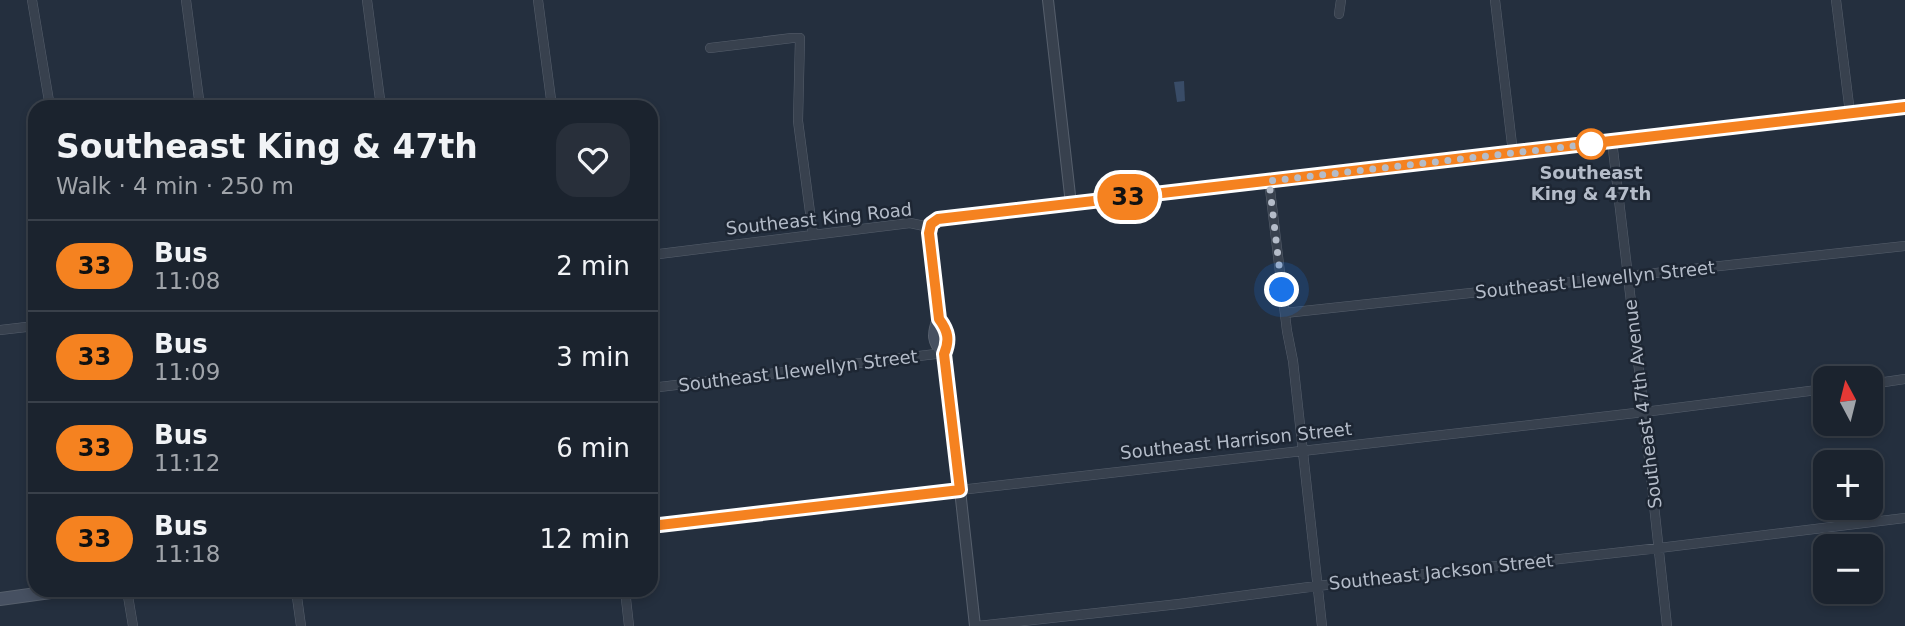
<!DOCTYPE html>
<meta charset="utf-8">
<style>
body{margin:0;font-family:"DejaVu Sans",sans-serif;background:#282f3a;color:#f1f3f6;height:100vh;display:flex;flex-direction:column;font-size:26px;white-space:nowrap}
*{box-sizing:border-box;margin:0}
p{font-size:23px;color:#a0a4aa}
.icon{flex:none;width:38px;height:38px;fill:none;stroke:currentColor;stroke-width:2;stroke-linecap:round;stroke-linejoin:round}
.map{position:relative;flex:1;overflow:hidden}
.details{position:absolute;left:28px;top:100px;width:630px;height:497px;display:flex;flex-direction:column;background:#1b232e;border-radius:21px;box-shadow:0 4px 10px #0003,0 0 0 2px #39404a}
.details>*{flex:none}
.badge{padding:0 14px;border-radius:23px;font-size:24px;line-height:46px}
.needle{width:46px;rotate:353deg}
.controls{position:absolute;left:1813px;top:366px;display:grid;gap:14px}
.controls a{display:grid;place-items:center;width:70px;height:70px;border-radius:14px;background:#1b232e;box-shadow:0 4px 10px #0003,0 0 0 2px #39404a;font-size:35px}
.you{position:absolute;width:35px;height:35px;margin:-18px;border:5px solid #fff;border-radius:50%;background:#1a73e8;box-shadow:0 0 0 10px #1a73e833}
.map>.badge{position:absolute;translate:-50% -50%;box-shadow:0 0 0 4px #fff}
.round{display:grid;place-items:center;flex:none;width:74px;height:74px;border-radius:21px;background:#282f3a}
.headline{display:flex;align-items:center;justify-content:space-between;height:119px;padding:0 28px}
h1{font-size:33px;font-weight:800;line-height:52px}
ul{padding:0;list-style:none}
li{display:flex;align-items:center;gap:21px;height:91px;padding:0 28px;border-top:2px solid #39404a}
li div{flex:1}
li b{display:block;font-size:26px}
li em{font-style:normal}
li .badge{min-width:77px;font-weight:700;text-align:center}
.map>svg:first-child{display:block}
.water{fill:#394c67}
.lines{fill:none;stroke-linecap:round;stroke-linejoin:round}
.minor-casing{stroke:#565f6c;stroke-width:10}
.tertiary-casing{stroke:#565f6c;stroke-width:12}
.secondary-casing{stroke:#565f6c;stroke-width:14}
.minor{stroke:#38414e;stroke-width:9}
.tertiary{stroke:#38414e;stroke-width:10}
.secondary{stroke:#465061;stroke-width:12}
.line-casing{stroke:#fff;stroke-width:16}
.line{stroke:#f58220;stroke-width:10}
.walk{stroke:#b4bcc9;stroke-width:7;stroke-dasharray:0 12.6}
.stop-dot{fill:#fff;stroke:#f58220;stroke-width:3.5}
.labels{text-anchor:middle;stroke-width:5;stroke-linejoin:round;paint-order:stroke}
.stop-label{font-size:18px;font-weight:bold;fill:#b4bcc9;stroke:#1d2633}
.street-label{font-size:18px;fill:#b4bcc9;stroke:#1d2633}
</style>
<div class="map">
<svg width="1905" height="626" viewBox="0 0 1905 626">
<rect width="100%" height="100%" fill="#242f3e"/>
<!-- water -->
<path class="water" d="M1184 81 1185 101 1177 102 1174 82Z"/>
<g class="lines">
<!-- minor casing -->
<g class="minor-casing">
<path id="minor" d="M32 0 50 107
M186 0 200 107
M367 0 381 107
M538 0 552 107
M1495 0 1513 153
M1836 0 1850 113
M1339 14 1341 0
M710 48 792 38H800L798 121 813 235
M1612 141 1644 412 1667 626
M1269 181 1287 331 1293 361 1322 626
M651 255 910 223 929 227
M1285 313 1905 246
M0 330 35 326
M1871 384 1905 379
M651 388 944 353
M960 490 1644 412 1825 389
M127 590 133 626
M296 590 301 626
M625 590 629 626
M978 626 1179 604 1317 586 1659 548 1905 518"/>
</g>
<!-- tertiary casing -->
<g class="tertiary-casing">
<path id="tertiary" d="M1048 0 1071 204
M960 490 975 626"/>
</g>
<!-- secondary casing -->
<g class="secondary-casing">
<path id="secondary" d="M944 353C933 342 933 334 939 319L929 233 931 224 938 219 1905 107
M651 526 960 490 944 353C950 340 948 331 939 319
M0 599 65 590"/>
</g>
<!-- minor -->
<use href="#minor" class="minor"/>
<!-- tertiary -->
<use href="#tertiary" class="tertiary"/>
<!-- secondary -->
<use href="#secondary" class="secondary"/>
</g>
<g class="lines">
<!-- line casing -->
<g class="line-casing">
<path id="line" d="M651 526 960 490 944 354C950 340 948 331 939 319L929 233 931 224 938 219 1905 107"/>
</g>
<!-- line -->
<use href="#line" class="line"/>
<!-- walk -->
<path class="walk" d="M1282 290 1269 181 1591 144"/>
</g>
<!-- markers -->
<circle class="stop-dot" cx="1591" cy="144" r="14"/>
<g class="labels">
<!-- stop labels -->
<g class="stop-label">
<text x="1591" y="179">Southeast<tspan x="1591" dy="21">King &amp; 47th</tspan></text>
</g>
<!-- street labels -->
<g class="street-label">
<text transform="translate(819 219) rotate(-6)" y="6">Southeast King Road</text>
<text transform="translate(1595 280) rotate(-6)" y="6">Southeast Llewellyn Street</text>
<text transform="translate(798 371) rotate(-7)" y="6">Southeast Llewellyn Street</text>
<text transform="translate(1643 404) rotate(-97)" y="6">Southeast 47th Avenue</text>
<text transform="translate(1236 441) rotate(-6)" y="6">Southeast Harrison Street</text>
<text transform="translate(1441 572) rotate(-6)" y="6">Southeast Jackson Street</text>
</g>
</g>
</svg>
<div class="controls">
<a><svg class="needle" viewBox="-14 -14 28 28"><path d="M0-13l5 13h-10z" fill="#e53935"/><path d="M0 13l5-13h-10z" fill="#a0a4aa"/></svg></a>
<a>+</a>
<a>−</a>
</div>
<div class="you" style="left:1282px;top:290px"></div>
<b class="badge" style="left:1128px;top:197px;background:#f58220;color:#111">33</b>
<section class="details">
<div class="headline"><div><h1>Southeast King &amp; 47th</h1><p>Walk · 4 min · 250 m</p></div><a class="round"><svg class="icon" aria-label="heart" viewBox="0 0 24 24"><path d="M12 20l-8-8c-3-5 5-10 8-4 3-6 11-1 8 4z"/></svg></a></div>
<ul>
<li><span class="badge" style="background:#f58220;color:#111">33</span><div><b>Bus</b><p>11:08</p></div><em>2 min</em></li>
<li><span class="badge" style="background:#f58220;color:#111">33</span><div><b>Bus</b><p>11:09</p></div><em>3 min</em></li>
<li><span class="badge" style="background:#f58220;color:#111">33</span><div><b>Bus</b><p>11:12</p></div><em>6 min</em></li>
<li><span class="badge" style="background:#f58220;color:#111">33</span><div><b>Bus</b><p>11:18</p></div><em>12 min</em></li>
</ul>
</section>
</div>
